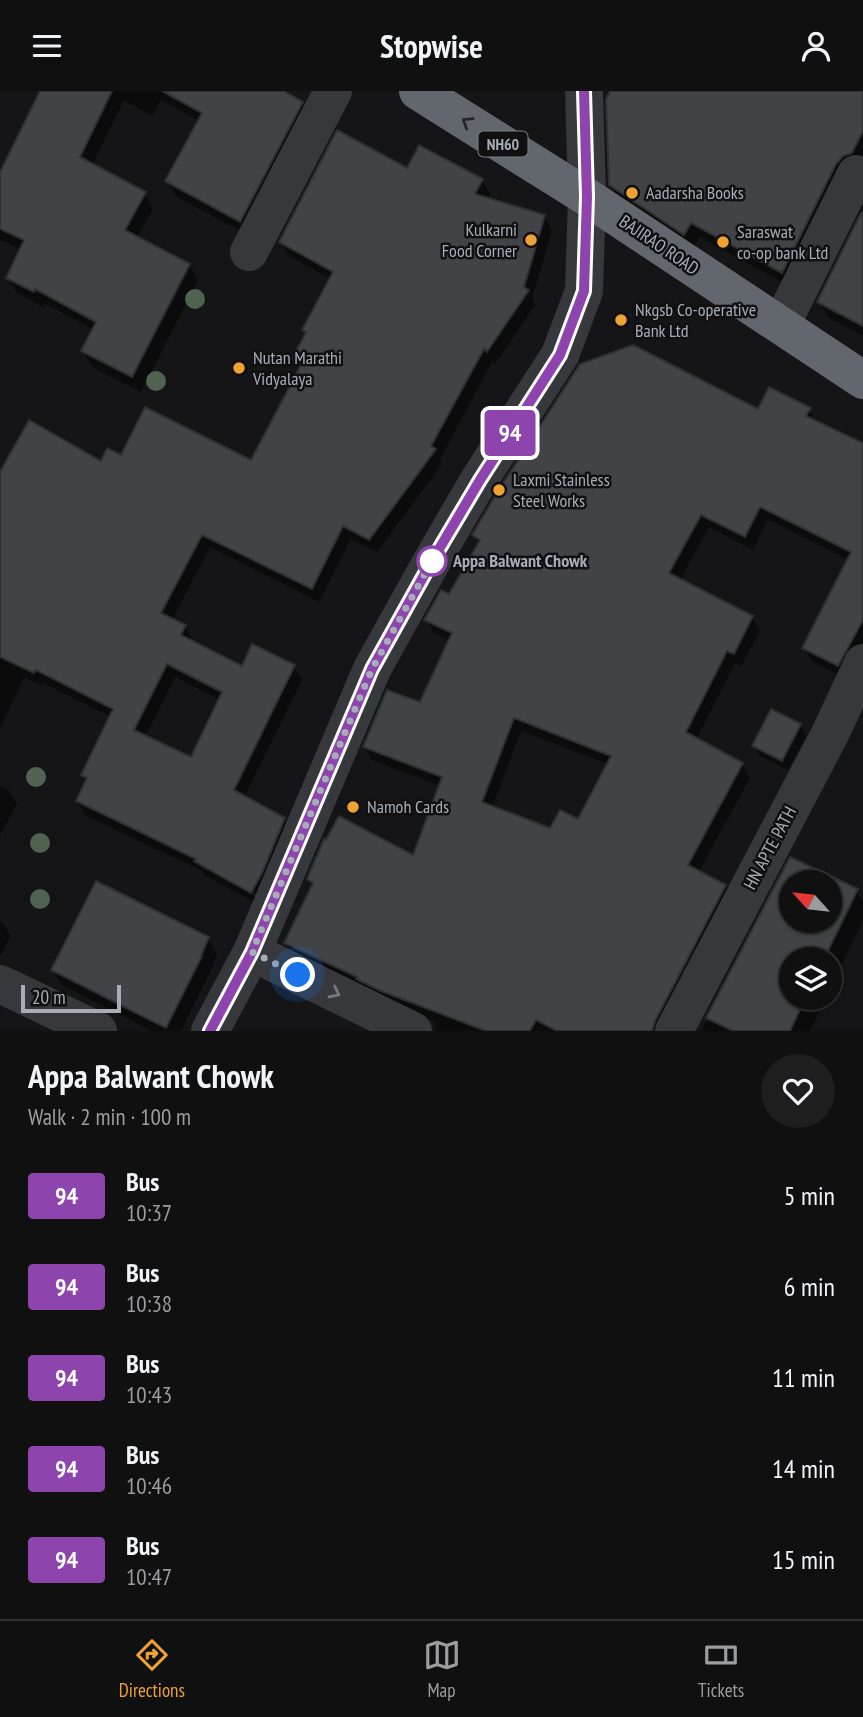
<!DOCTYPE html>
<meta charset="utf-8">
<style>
body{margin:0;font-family:"PT Sans Narrow",sans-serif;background:#1e1e1f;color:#f1f3f6;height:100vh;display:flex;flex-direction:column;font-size:26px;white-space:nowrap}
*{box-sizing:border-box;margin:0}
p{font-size:23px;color:#9c9d9f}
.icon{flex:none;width:38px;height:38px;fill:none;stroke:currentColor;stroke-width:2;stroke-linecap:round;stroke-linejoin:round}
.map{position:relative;height:940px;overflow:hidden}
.details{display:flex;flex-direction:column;background:#101011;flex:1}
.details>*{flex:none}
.badge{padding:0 14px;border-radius:5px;font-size:24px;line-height:46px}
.needle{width:46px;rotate:297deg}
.tools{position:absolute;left:779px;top:779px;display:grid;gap:14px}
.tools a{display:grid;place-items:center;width:63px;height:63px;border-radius:50%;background:#101011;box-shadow:0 2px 5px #0004,0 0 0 2px #303031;font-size:35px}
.scale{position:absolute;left:21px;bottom:18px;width:100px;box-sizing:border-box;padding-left:7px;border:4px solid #a7adb7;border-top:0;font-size:19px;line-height:24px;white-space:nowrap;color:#a7adb7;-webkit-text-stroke:5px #101012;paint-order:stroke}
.you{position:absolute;width:35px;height:35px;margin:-18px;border:5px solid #fff;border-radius:50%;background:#1a73e8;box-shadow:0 0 0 10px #1a73e833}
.map>.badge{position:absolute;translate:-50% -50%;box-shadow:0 0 0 4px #fff}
.round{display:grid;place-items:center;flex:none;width:74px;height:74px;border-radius:37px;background:#1e1e1f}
.summary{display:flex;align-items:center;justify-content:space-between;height:119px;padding:0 28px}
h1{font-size:33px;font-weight:700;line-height:52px}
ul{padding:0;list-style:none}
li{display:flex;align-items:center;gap:21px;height:91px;padding:0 28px}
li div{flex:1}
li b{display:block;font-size:26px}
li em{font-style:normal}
li .badge{min-width:77px;font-weight:700;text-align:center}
header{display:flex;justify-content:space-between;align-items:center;height:91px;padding:0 28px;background:#101011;font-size:32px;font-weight:700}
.dock{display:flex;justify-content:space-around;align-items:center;height:98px;border-top:2px solid #303031;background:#101011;font-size:19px;color:#9c9d9f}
.dock a{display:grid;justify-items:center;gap:4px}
.dock .active{color:#f0a234}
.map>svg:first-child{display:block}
.shadow{fill:#0007;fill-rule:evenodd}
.building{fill:#414347;stroke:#2f3033;stroke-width:2;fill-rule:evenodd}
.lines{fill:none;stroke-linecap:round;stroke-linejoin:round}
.minor{stroke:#36383c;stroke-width:38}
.highway{stroke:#62666d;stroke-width:38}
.tree{fill:#4f6350}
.oneway{stroke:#242629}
.oneway2{stroke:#747880}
.line-casing{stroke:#fff;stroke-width:16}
.line{stroke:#8e44ad;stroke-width:10}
.walk{stroke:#a7adb7;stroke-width:7;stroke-dasharray:0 12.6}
.poi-dot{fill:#f0a234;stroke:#101012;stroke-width:2.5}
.stop-dot{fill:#fff;stroke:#8e44ad;stroke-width:3.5}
.labels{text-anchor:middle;stroke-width:5;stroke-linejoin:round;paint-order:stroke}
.shield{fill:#101012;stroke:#7a7e86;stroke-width:2}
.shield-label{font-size:16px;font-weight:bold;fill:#a7adb7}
.poi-label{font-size:18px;fill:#a7adb7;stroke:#101012;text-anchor:start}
.street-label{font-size:18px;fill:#a7adb7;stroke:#101012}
.stop-label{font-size:18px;font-weight:bold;fill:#a7adb7;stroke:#101012;text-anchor:start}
</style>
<header><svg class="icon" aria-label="menu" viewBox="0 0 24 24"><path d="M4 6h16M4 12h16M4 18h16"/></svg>Stopwise<svg class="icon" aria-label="person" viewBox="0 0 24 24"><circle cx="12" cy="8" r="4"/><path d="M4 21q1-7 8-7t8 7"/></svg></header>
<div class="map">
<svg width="863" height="940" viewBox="0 0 863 940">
<rect width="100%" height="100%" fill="#151517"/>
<!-- shadow -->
<path class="shadow" d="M42 0H280L302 12 311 27 249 145 176 105 167 90 199 30 161 9 152 25 124 9 92 74 144 103 153 118 137 147 189 174 198 189 141 301 92 276 83 260 94 239 44 212 43 216 17 202 8 187 22 159 0 148V76L4 77Z
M612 0H863V76L791 196 700 146 693 158 619 109 610 94Z
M407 80 482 89 490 103 487 108 544 125 552 139 532 208 535 214 495 273 492 271 440 368 442 373 377 461 351 448 319 511 210 456 172 529 185 535 192 549 191 551 243 578 294 576 302 589 245 705 284 728 292 742 259 814 204 784 202 780 85 724 78 710 87 692 83 684 111 626 43 592 42 595 24 586 0 638V385L102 372 121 367 252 371 301 278 294 267 307 244 304 239 331 188 289 165 281 151ZM175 586 220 609 192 669 145 646ZM196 769 259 804 258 807 196 773Z
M863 122V245L828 226 819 211Z
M809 319 817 333 863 354V556L845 587 812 570 804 557 849 469 768 428 753 459 709 436 680 489 752 527 760 540 741 575 735 572 696 649 742 673 750 687 698 782 725 795 732 809 664 940H436L434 930 391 913 294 865 286 852 313 796 309 788 414 767 441 695 372 669 365 656 421 613 451 550 434 542 426 529 450 505 479 453 474 444 759 320ZM521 640 608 673 579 731 551 739 492 717Z
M800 634 806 645 788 679 760 665 754 654Z
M0 695 9 700 17 713 0 744Z
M791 768 856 799 863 811V829L830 899V868H791V906H826L810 940H701ZM791 791H830V830H791Z
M0 830 3 832 11 845 0 866Z
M208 848 217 863 210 882 181 940H152L62 894 53 879Z"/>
<!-- building -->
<path class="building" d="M40 0H112L80 66 146 101 125 139 190 173 132 286 81 260 96 231 35 198 34 201 6 187 24 149 0 138V81Z
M162 0H284L303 11 240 131 165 90 202 22Z
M610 0H863V40L852 62 843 65 836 73 782 182 691 132 684 144 609 94 606 8Z
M337 39 407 77 419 54 483 88 475 103 545 124 524 196 529 199 487 261 484 258 431 355 436 358 369 449 343 435 312 498 202 444 161 522 186 534 181 544 242 575 252 553 295 574 234 699 285 727 262 782 251 802 194 770 196 768 76 710 87 687 81 684 113 618 36 579 34 582 0 566V381L29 329 101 370 107 357 121 364 145 316 251 369 302 272 292 268 306 241 302 239 333 181 279 151ZM167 573 222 601 191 666 134 639Z
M861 122 863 123V235L817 211Z
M633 254 758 318 769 296 811 317 806 325 863 352V529L838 575 802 557 851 461 760 416 745 446 701 424 669 482 753 525 734 563 727 560 686 641 743 672 688 774 726 794 655 930 652 940H557L536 929 530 940H486L381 900 356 888 357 886 284 852 313 792 307 788 324 748 326 749 339 725 413 764 442 686 363 656 387 599 420 611 452 542 424 529 441 499 449 503 480 449 472 444 498 400 580 273ZM514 627 611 665 578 728 560 719 550 737 482 711Z
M771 618 801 633 782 670 752 655Z
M790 766 858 798 824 868H791V906H806L790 940H733L706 927ZM791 791H830V830H791Z
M96 790 209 846 201 865H202L166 937 51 879Z"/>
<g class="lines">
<!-- minor -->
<path class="minor" d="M249 161 333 0
M781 234 856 83
M252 861 413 940
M0 893 98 940
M210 940 252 861 372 578 432 470 479 389 560 264 584 200 587 106 584 0
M674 940 830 643 863 572"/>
<!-- highway -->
<path class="highway" d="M418 0 587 106 863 289"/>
</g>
<!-- trees -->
<g class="tree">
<circle cx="195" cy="208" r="10"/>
<circle cx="156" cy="290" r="10"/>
<circle cx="36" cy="686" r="10"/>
<circle cx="40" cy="752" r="10"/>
<circle cx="40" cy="808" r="10"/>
</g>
<!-- one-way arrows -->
<defs><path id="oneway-chevron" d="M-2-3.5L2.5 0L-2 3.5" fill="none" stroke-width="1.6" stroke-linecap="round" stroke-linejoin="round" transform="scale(1.75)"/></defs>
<use class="oneway" href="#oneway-chevron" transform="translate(467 31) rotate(-148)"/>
<use class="oneway2" href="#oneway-chevron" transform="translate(335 902) rotate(26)"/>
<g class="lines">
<!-- line casing -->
<g class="line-casing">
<path id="line" d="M210 940 252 861 372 578 432 470 480 389 560 264 584 200 587 106 584 0"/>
</g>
<!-- line -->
<use href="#line" class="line"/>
<!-- walk -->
<path class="walk" d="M298 884 252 861 372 578 432 470"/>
</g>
<!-- markers -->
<g class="poi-dot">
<circle cx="632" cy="102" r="7"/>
<circle cx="531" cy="149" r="7"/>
<circle cx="723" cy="151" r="7"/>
<circle cx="621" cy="229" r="7"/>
<circle cx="239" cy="277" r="7"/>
<circle cx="499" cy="399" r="7"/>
<circle cx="353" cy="716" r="7"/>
</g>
<circle class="stop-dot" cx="432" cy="470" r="14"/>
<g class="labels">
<!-- shield labels -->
<rect class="shield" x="478.5" y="40.5" width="49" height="25" rx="5"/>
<g class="shield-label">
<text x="503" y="59">NH60</text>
</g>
<!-- poi labels -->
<g class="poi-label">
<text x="646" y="108">Aadarsha Books</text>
<text x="517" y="145" text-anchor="end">Kulkarni<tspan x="517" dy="21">Food Corner</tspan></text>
<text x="737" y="147">Saraswat<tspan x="737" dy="21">co-op bank Ltd</tspan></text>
<text x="635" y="225">Nkgsb Co-operative<tspan x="635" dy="21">Bank Ltd</tspan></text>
<text x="253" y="273">Nutan Marathi<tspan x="253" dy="21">Vidyalaya</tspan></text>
<text x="513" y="395">Laxmi Stainless<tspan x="513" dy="21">Steel Works</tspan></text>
<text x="367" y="722">Namoh Cards</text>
</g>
<!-- street labels -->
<g class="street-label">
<text transform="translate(659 154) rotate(34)" y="6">BAJIRAO ROAD</text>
<text transform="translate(770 757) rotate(-62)" y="6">HN APTE PATH</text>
</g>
<!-- stop labels -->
<g class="stop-label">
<text x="453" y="476">Appa Balwant Chowk</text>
</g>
</g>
</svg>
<div class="tools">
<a><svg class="needle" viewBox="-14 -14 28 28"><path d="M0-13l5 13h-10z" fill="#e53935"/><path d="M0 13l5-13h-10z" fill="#9c9d9f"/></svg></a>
<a><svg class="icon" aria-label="layers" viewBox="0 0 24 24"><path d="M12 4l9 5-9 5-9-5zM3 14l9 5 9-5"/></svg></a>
</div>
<div class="scale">20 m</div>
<div class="you" style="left:298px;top:884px"></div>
<b class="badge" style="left:510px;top:342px;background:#8e44ad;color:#fff">94</b>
</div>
<section class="details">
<div class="summary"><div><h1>Appa Balwant Chowk</h1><p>Walk · 2 min · 100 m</p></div><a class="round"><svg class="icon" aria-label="heart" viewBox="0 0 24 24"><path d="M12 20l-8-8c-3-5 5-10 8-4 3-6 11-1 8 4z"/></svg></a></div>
<ul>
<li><span class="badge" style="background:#8e44ad;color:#fff">94</span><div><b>Bus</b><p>10:37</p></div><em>5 min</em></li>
<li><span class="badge" style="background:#8e44ad;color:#fff">94</span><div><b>Bus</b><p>10:38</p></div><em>6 min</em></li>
<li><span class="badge" style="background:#8e44ad;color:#fff">94</span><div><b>Bus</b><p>10:43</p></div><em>11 min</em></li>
<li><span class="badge" style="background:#8e44ad;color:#fff">94</span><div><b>Bus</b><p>10:46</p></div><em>14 min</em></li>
<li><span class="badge" style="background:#8e44ad;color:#fff">94</span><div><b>Bus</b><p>10:47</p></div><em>15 min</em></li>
</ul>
</section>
<nav class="dock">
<a class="active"><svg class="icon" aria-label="directions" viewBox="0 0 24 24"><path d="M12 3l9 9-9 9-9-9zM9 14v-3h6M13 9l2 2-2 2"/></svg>Directions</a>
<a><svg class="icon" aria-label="map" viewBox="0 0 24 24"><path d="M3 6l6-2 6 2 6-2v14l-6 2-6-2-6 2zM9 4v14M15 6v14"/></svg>Map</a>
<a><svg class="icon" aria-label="tickets" viewBox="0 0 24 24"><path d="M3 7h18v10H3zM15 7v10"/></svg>Tickets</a>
</nav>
